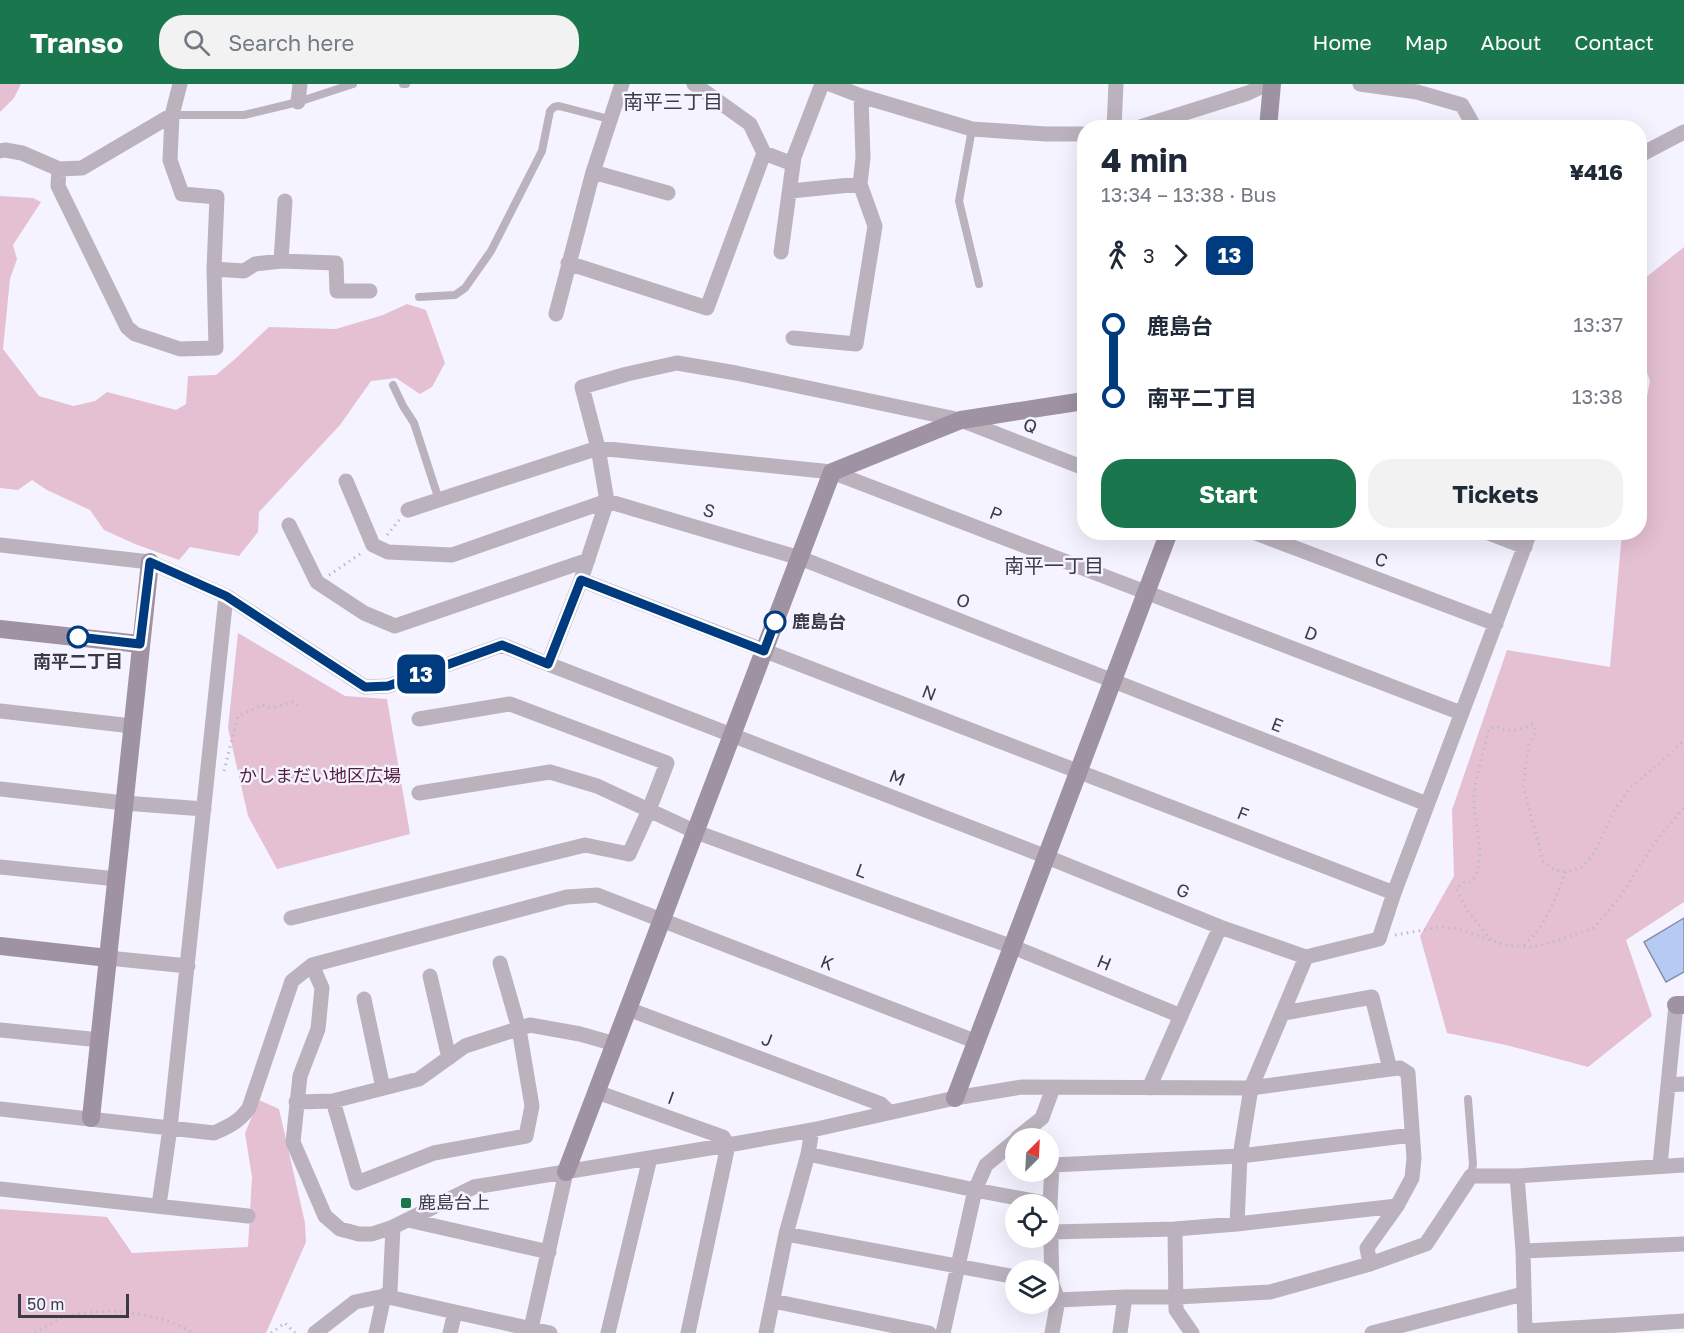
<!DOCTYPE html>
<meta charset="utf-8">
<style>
body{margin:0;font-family:"Golos Text","Noto Sans JP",sans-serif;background:#f2f2f3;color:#1f2937;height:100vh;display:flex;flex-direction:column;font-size:22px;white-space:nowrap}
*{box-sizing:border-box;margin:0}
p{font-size:20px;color:#747a83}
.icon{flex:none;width:33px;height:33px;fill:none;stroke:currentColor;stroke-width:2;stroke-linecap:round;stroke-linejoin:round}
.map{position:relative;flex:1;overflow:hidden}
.drawer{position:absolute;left:1077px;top:36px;width:570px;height:420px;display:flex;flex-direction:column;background:#fff;border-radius:24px;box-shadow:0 6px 24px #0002}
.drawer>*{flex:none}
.badge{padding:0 12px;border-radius:9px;font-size:21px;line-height:39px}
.needle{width:39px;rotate:24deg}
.controls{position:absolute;left:1005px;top:1044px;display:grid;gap:12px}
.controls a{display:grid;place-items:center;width:54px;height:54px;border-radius:50%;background:#fff;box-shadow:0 6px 24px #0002;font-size:30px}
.scale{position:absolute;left:18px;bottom:15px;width:111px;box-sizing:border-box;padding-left:6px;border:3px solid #3c3a46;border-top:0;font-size:16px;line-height:21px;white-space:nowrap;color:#3c3a46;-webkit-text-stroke:4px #f5f3ff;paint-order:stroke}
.map>.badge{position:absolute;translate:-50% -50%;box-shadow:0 0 0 3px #fff}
.legs{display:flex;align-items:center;gap:9px;height:66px;padding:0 24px;font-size:20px}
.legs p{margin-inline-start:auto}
.headline{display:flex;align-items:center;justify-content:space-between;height:102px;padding:0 24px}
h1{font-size:33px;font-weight:700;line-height:45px}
.cta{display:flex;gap:12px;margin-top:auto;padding:12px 24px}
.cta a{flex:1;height:69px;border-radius:24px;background:#1a764c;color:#fff;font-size:24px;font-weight:700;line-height:69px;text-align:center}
.cta a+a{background:#f2f2f3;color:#1f2937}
ul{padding:0 24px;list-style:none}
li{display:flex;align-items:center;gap:21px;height:72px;font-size:22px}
li i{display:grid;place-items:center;width:9px;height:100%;margin:0 8px;background:currentColor}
li i::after{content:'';width:15px;height:15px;margin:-8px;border:4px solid;border-radius:50%;background:#fff}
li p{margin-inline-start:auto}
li:first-child i{background:linear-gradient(#0000 50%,currentColor 0)}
li:last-child i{background:linear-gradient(currentColor 50%,#0000 0)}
header{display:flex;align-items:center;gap:36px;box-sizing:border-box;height:84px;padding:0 30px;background:#1a764c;color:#fff}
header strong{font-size:28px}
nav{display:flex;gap:33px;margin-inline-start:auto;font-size:21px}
.search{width:420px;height:54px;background:#f2f2f3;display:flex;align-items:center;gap:15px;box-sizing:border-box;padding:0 21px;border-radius:24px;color:#747a83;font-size:22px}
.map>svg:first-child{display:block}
.green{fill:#e4c0d2}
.building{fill:#b7caf3;stroke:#838ea8;stroke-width:1.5}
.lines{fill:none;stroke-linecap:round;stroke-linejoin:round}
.path{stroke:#bdbbc7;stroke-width:3;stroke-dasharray:1.5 4.5;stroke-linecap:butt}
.lane{stroke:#bbb2bd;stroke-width:8}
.street{stroke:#bbb2bd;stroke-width:15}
.secondary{stroke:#9f92a2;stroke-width:18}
.line-1-casing{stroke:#fff;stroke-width:14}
.line-1{stroke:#003b80;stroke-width:9}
.stop-1-dot{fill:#fff;stroke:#003b80;stroke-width:3}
.poi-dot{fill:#1a764c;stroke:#f5f3ff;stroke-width:2}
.labels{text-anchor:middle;stroke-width:5;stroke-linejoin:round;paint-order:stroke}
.street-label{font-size:18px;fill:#3c3a46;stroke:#f5f3ff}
.stop-label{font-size:18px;font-weight:bold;fill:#3c3a46;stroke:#f5f3ff;text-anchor:start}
.park-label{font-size:18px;fill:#551d3d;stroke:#f5f3ff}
.poi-label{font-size:18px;fill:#3c3a46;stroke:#f5f3ff;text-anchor:start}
.neighbourhood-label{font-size:20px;fill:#3c3a46;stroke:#f5f3ff}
</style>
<header>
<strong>Transo</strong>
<div class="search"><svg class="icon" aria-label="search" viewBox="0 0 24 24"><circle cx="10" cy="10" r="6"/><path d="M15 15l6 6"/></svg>Search here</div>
<nav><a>Home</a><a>Map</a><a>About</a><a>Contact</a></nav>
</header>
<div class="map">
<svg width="1684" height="1249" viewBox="0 0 1684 1249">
<rect width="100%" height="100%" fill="#f5f3ff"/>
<!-- green -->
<path class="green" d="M0 0H21L14 14 0 28Z
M0 112 33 114 41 118 13 161 17 175 10 195 3 265 39 312 73 322 95 317 107 308 176 326 186 320 188 292 216 291 235 275 269 243 336 245 383 231 407 220 426 226 445 279 432 303 420 310 396 294 371 297 340 341 259 428 258 448 239 472 190 463 179 476 135 460 104 446 90 426 47 406 32 396 18 406 0 404Z
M1684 163V818L1626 856 1652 932 1588 983 1506 961 1447 949 1420 852 1454 792 1452 726 1507 566 1610 583 1622 449 1640 448V349L1650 297 1640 270V216L1644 195Z
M238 549 345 612 387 615 410 750 277 785 248 732 228 644Z
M259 1016 279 1025 305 1139 306 1158 266 1249H0V1125L107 1133 132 1169 248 1163 252 1093 245 1049Z"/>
<!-- building -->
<path class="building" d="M1684 834V888L1666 898 1644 858Z"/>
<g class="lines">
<!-- path -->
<path class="path" d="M387 451 400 435
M329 491 363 468
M224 687 238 632 263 621 271 624 293 618 299 622
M1395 851 1442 843 1458 845 1505 861 1532 863 1556 857 1594 844 1622 810 1655 758 1684 724
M1491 856 1467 826 1456 805 1462 799 1472 798C1488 773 1474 743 1474 715 1475 695 1484 665 1489 645L1496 642C1510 650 1519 646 1533 640L1536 649 1529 660 1523 702 1543 777 1554 786 1566 788 1583 783 1594 769 1615 725 1630 704 1669 671 1684 656
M1524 861C1546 843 1555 814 1566 788
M35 1249C45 1243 56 1235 68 1232 103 1222 163 1229 193 1249
M271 1249 285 1239 295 1249"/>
<!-- lane -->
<path class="lane" d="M403 0H406
M172 31H244L298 18 353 0
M972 45 959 117 979 200
M419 213 455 211 465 204 491 167 542 67 550 27 554 23 559 22 609 35
M393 301 403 322 414 339 439 416
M1468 1015 1473 1080 1471 1092"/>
<!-- street -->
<path class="street" d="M830 0 861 12 972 45 1046 50H1084
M1360 0 1417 8 1462 21 1475 44
M298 18 300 0
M1114 44 1116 0
M1137 44 1248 9 1267 0
M0 67 5 66 22 69 59 85 82 84 172 31
M764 69 793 80
M1640 71 1684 48
M59 85 58 102 127 243 135 250 180 265 216 264 214 185 217 113 182 110 170 76 172 31 180 0
M593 88 668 109
M791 107 860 100
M781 168 794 73 822 0
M281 177 285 117
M568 179 707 224 764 69 750 40 694 0
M214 185 244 187 255 180 281 177 336 179 337 207H370
M556 230 593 88 622 0
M793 254 856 260 875 142 860 100 863 74 861 12
M346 397 373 461 388 468 452 471 607 417
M607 417 800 474 1427 720
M408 426 598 364 832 388 1461 629
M289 441 317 498 364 529 395 542 588 476
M1253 448 1496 540
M1486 448 1525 463
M0 461 150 478 226 512 365 603 388 602 502 561 548 580 1047 773 1220 843 1306 873
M581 496 1394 809
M548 580 581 496 607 417 598 364 582 303 627 290 677 279 736 289 961 336 1084 384
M0 627 132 642
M0 705 124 719 204 725
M419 709 550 688 597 702 696 748 1013 863 1181 932
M0 783 117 795
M291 834 585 761 629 770 649 726 667 679 510 620 419 635
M1306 873 1379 855 1394 809 1530 448
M108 874 188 882
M312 881 567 813 597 811 977 958
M430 892 449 974
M364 915 383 1004
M628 925 881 1020 889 1028
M1284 929 1372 913 1390 985 1400 984 1408 989 1414 1074 1412 1094 1397 1122 1367 1164 1370 1180 1426 1160 1471 1092H1517L1684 1081
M0 946 100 956
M1668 1001 1684 1000
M1149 1004 1220 843
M597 1008 723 1053 728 1061 688 1249
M333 1017 357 1099 434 1069 526 1052 532 1022 519 945 500 879
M296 1018 333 1017 419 995 465 962 530 941 580 950 615 960
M0 1025 214 1049C229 1042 239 1038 249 1024L292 897 312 881 322 904 318 945 300 992 293 1058 325 1132 340 1145 359 1150H372L393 1143 474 1103 728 1061 812 1046 955 1014 1022 1003 1251 1004 1390 985
M1017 1054 1042 1034 1053 1004
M808 1070 975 1106 1050 1120
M1660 1081 1676 921
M1517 1092 1523 1167 1525 1247 1684 1237
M0 1105 248 1132
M159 1121 170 1044 226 512
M408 1136 549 1168
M1237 1140 1240 1072 1251 1004 1306 873
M1175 1145 1176 1226 1192 1249
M1051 1148 1175 1145 1237 1140 1397 1122
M786 1150 1016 1193
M1523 1167 1684 1160
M1058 1216 1125 1213H1177L1270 1208 1370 1180
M773 1217 929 1249
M455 1228 550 1249
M315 1249 355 1218 384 1212 390 1207 393 1143
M376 1249 384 1212 455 1228 450 1249
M530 1249 566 1088
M608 1249 650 1074
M766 1249 786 1150 808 1070 812 1046
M943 1249 975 1106 986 1081 1016 1056
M1052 1249 1058 1216 1052 1200 1050 1120 1052 1081 1240 1072 1412 1051
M1120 1249 1125 1213
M1372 1249 1523 1210"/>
<!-- secondary -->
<path class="secondary" d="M1268 44 1272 0
M0 545 140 560
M0 862 108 874
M1676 921H1684
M955 1014 1169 448
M91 1034 150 478
M566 1088 832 388 961 336 1084 317"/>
</g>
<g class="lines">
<!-- line-1 casing -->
<g class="line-1-casing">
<path id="line-1" d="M78 553 140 560 150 478 226 512 365 603 388 602 502 561 548 580 581 496 764 567 775 538"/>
</g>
<!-- line-1 -->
<use href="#line-1" class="line-1"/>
</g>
<!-- markers -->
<g class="stop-1-dot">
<circle cx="775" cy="538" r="10"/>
<circle cx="78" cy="553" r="10"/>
</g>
<rect class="poi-dot" x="400" y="1113" width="12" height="12" rx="3"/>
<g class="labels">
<!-- street labels -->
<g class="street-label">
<text transform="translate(1030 342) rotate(21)" y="6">Q</text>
<text transform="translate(709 427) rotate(17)" y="6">S</text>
<text transform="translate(996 430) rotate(21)" y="6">P</text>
<text transform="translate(1381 476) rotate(21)" y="6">C</text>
<text transform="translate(963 517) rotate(21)" y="6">O</text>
<text transform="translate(1311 550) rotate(21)" y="6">D</text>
<text transform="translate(929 609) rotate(21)" y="6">N</text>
<text transform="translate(1277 641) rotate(21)" y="6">E</text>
<text transform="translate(897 694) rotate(21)" y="6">M</text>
<text transform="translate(1243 730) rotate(21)" y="6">F</text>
<text transform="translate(861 787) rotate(20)" y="6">L</text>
<text transform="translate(1183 807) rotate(22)" y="6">G</text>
<text transform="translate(827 879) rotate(21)" y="6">K</text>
<text transform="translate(1104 879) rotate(22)" y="6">H</text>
<text transform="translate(767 956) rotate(21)" y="6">J</text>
<text transform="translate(671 1014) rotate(20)" y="6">I</text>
</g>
<!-- stop labels -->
<g class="stop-label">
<text x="792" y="544">鹿島台</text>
<text x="78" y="584" text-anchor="middle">南平二丁目</text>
</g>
<!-- park labels -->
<g class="park-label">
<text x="320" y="698">かしまだい地区広場</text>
</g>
<!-- poi labels -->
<g class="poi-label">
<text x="418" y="1125">鹿島台上</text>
</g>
<!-- neighbourhood labels -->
<g class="neighbourhood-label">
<text x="673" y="25">南平三丁目</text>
<text x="1054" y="489">南平一丁目</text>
</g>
</g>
</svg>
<div class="controls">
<a><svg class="needle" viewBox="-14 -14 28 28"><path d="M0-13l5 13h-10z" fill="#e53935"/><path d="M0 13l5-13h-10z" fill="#747a83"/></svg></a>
<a><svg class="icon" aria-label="locate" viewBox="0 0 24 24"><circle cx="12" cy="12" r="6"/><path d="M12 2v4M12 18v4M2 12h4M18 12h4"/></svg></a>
<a><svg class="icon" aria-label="layers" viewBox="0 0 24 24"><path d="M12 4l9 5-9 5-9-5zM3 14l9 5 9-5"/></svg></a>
</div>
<div class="scale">50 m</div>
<b class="badge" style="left:421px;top:590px;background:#003b80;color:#fff">13</b>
<section class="drawer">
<div class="headline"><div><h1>4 min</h1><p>13:34 – 13:38 · Bus</p></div><b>¥416</b></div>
<div class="legs"><svg class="icon" aria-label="walk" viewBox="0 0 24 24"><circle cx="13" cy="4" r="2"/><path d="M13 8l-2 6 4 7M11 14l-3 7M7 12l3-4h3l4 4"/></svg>3<svg class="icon" aria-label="forward" viewBox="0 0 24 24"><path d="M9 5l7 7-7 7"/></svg><b class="badge" style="background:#003b80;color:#fff">13</b></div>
<ul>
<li><i style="color:#003b80"></i><b>鹿島台</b><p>13:37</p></li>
<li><i style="color:#003b80"></i><b>南平二丁目</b><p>13:38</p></li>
</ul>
<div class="cta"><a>Start</a><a>Tickets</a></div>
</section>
</div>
